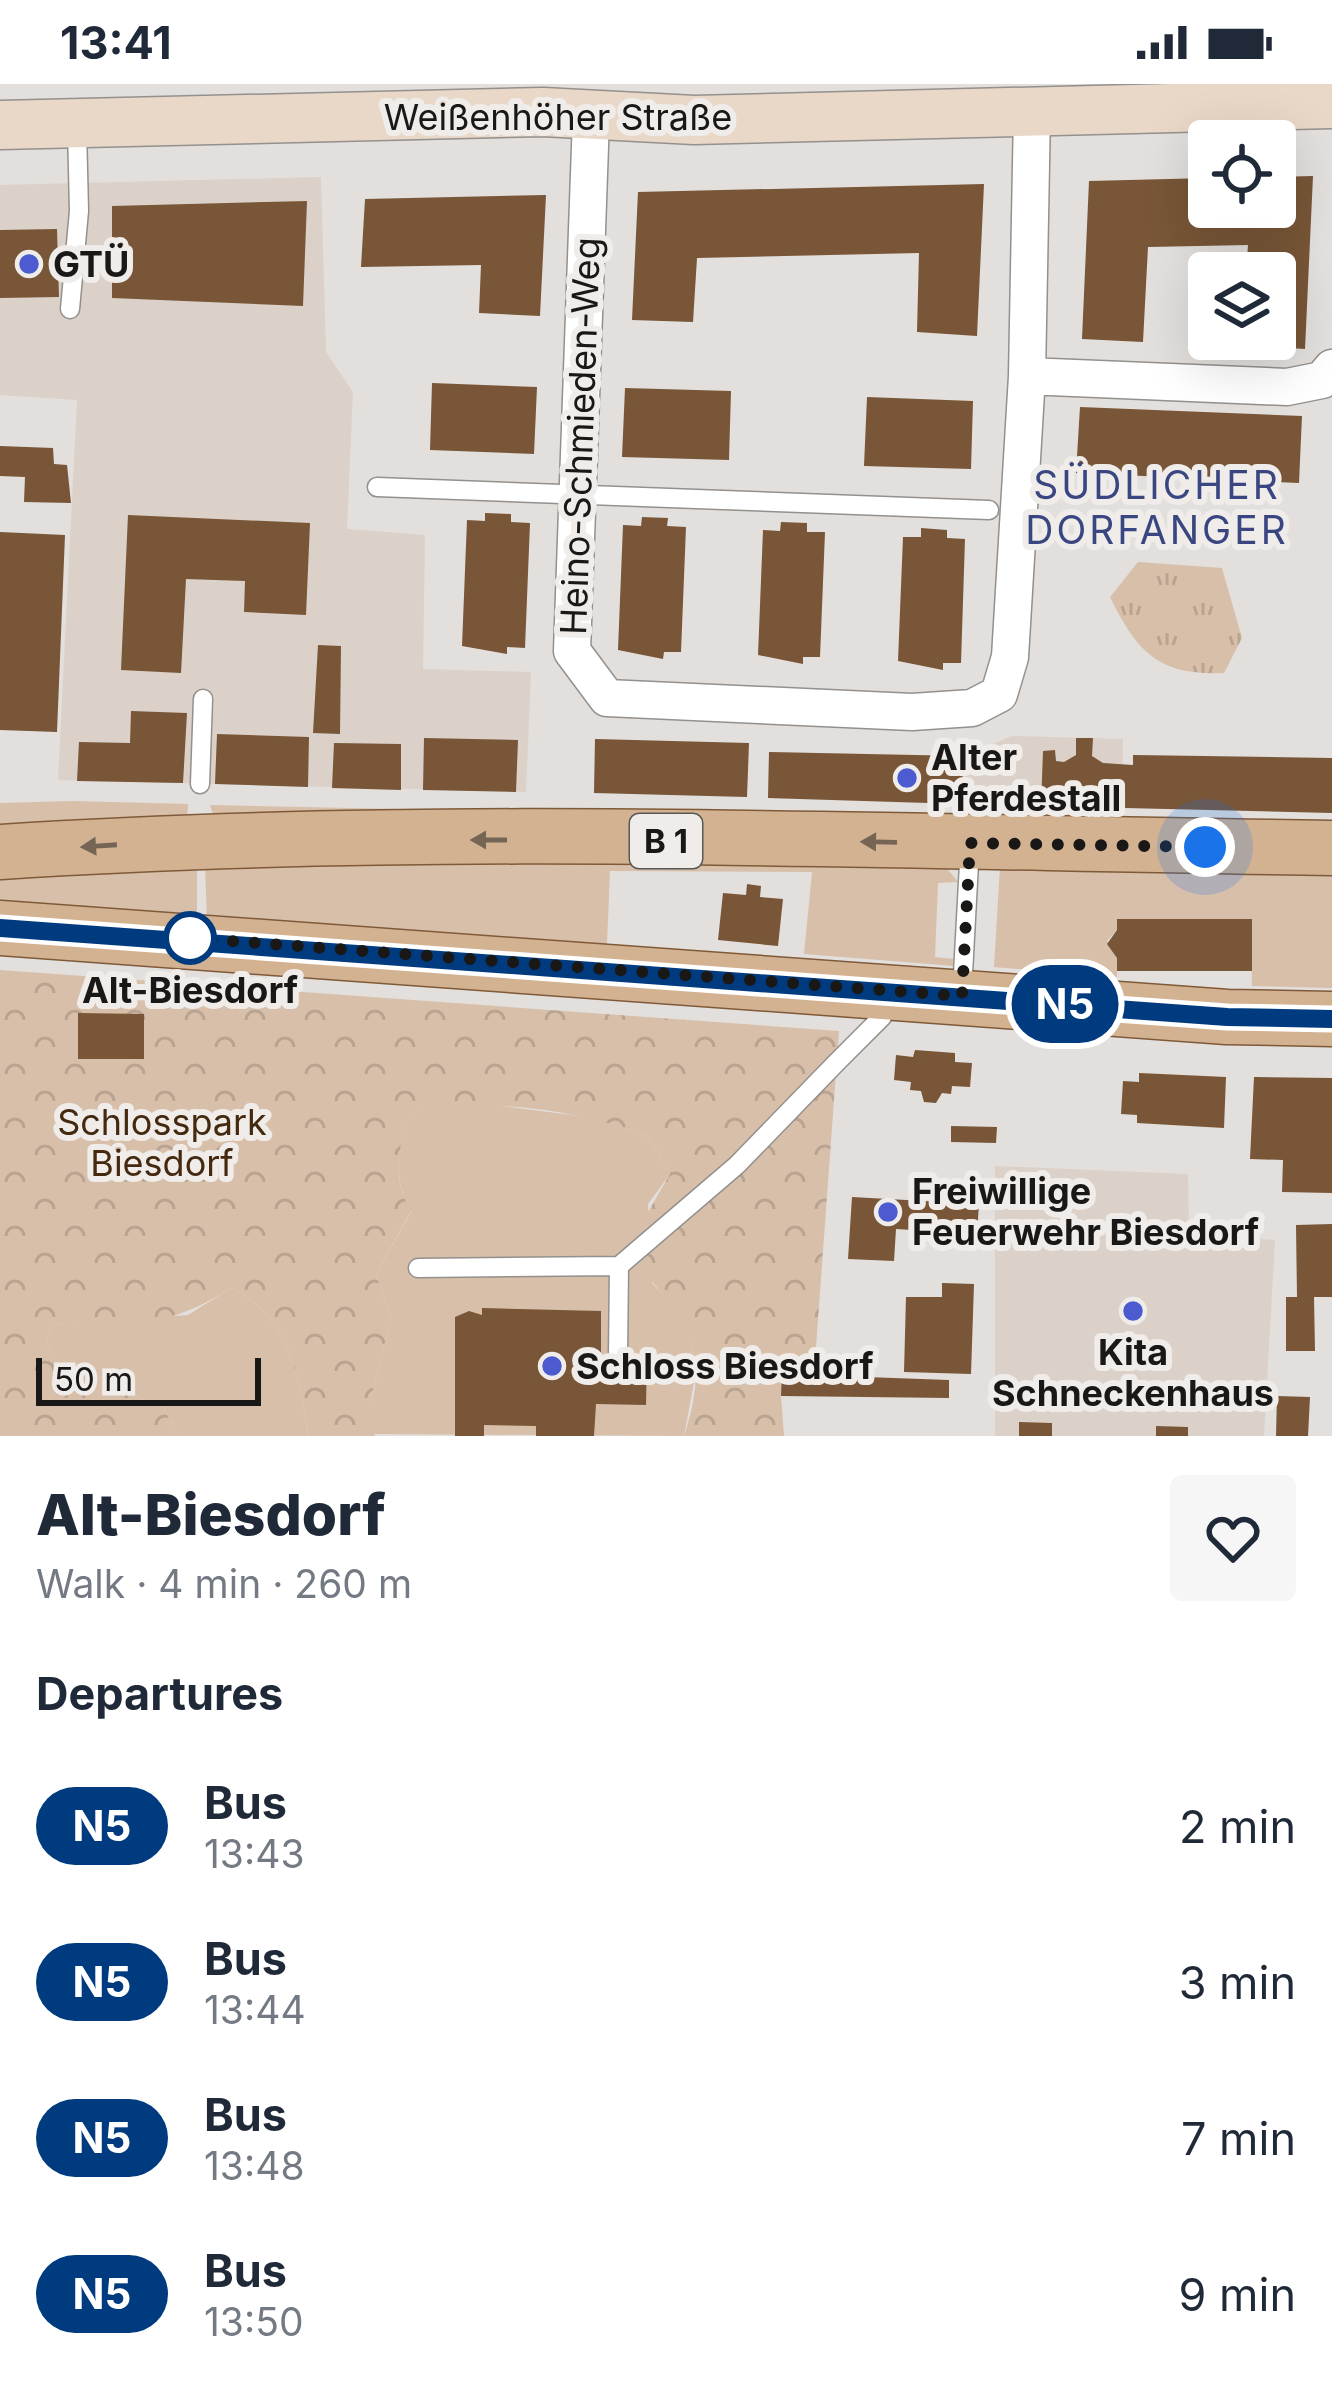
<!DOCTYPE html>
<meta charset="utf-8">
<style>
body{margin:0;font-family:Inter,sans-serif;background:#f6f6f7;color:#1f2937;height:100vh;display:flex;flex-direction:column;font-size:45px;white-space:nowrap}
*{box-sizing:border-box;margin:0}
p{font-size:39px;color:#747a83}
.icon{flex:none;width:66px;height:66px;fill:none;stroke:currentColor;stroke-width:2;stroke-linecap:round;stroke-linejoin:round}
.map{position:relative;height:1352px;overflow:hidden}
.panel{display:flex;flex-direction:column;background:#fff;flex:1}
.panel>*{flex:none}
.badge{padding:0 24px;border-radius:39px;font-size:42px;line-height:78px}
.controls{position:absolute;left:1188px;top:36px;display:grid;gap:24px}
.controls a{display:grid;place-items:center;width:108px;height:108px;border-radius:12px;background:#fff;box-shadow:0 12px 48px #0002;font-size:60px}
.scale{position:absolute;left:36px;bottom:30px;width:225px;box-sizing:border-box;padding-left:12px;border:6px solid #191817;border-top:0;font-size:33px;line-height:42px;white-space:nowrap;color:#191817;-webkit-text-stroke:9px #efece9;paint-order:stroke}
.you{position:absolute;width:60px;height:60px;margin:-30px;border:9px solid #fff;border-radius:50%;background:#1a73e8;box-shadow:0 0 0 18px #1a73e833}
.map>.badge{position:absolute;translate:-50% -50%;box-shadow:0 0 0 6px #fff}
h2{padding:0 36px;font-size:45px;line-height:108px}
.round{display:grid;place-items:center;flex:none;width:126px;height:126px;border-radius:12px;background:#f6f6f7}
.summary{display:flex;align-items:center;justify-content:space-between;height:204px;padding:0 36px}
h1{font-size:57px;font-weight:800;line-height:90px}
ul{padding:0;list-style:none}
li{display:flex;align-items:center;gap:36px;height:156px;padding:0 36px}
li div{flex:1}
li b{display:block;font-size:45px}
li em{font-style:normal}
li .badge{min-width:132px;font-weight:700;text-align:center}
.status{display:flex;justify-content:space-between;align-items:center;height:84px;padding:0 60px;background:#fff;direction:ltr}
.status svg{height:33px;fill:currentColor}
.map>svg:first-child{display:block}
.built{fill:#dbd1c9}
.green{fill:#d8bfa9}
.forest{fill:url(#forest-crowns)}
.park{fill:url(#park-tufts)}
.building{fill:#785637}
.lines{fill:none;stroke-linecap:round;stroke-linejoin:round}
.lane-casing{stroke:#93908d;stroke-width:21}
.street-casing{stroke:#93908d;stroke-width:39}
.secondary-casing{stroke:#93908d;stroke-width:51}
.primary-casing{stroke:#7f5a38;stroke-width:57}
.lane{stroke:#fff;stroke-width:18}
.street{stroke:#fff;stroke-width:36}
.secondary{stroke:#e9d8c8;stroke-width:48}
.primary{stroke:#d3b292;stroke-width:54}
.oneway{fill:#766554}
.line-casing{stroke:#fff;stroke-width:27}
.line{stroke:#003b80;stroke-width:18}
.walk{stroke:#191817;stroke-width:12;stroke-dasharray:0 21.6}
.poi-dot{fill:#4d5bd1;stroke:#efece9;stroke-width:4.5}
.stop-dot{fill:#fff;stroke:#003b80;stroke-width:6}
.labels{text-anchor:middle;stroke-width:12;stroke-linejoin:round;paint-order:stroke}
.shield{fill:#efece9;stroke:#595856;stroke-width:3}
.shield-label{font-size:33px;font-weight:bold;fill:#191817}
.street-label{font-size:36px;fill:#191817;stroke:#efece9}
.poi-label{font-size:36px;font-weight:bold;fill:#191817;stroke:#efece9;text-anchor:start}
.stop-label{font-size:36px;font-weight:bold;fill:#191817;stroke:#efece9}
.park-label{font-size:36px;fill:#44290f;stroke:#efece9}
.neighbourhood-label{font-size:39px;letter-spacing:3px;fill:#3a4681;stroke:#efece9}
</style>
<div class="status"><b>13:41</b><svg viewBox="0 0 49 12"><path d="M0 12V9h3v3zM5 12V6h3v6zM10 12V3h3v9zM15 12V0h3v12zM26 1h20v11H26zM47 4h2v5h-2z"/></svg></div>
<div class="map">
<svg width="1332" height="1352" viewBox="0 0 1332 1352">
<defs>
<pattern id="forest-crowns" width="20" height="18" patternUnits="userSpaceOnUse" patternTransform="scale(3)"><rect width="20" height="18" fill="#d8bfa9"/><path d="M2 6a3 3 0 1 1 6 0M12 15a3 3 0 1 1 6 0" fill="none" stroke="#b9a391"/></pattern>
<pattern id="park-tufts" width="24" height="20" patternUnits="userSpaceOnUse" patternTransform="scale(3)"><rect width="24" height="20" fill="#d8bfa9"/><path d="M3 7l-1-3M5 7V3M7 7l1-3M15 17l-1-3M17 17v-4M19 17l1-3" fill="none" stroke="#b9a391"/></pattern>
</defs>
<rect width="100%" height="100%" fill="#e2dfdc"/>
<!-- built -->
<path class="built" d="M321 93 326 268 353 308 347 445 425 451 423 585 531 588 526 708 58 696 77 316 0 311V101Z
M1012 652 1123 655 1122 726 768 714 769 668 963 672Z
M995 1082 1188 1090 1189 1150 1275 1156 1264 1352H995Z"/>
<!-- green -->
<path class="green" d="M74 717 188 720 187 738 0 747V719Z
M210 721 399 725 394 738 215 737Z
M197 777V841L0 830V787Z
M205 778 945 782 958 798 938 799 935 873 955 875 954 882 804 870 812 788 610 787 607 860 594 871 207 841Z
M1000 783 1332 785V904L1252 902 1251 835H1118L1117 846 1107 857 1117 874V893L994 883Z
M464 1017 595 1034 646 1050 670 1090 648 1120 652 1199 684 1233 697 1282 684 1352 372 1350 370 1318 391 1234 376 1191 411 1128C392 1092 397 1064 411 1029Z
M231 1204C288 1231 300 1293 308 1352H177L164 1324 122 1307 69 1306 46 1257 52 1241 188 1231Z"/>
<!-- forest -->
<path class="forest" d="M0 886 839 947 814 1291 781 1312 784 1352H684C715 1257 681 1234 626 1166L670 1090 646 1050C570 1026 488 1012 411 1029 398 1064 391 1093 411 1127L376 1191 391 1234 370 1318 375 1352H308C300 1293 288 1231 231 1204 160 1249 131 1236 52 1241L46 1257 69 1305 122 1307 164 1324 177 1352H0Z"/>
<!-- park -->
<path class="park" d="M1138 478 1222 484 1242 554 1224 589C1158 592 1137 568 1110 513Z"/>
<!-- building -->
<path class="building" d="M1313 92 1305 265 1243 261 1244 255H1275V189H1246L1248 161 1148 163 1143 258 1082 255 1089 97 1209 94V123H1275V93Z
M984 100 977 252 917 248 919 169 697 174 693 238 632 236 638 108Z
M546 111 540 232 479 229 481 181 361 183 365 115Z
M307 117 303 222 112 214V122Z
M57 145 59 213 0 214V146Z
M432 299 537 303 534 370 430 366Z
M625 304 731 307 729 376 622 373Z
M867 313 973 317 971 385 864 382Z
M1080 323 1302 332 1299 399 1076 389Z
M0 362 53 364 54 380 67 381 71 419 24 418 25 393 0 392Z
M485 429 511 430V438L530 439 525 564 507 563V570L462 562 467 436 485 437Z
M128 431 310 439 306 531 244 528 245 497 186 495 181 589 121 586Z
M642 433 668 434 667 442 686 443 681 568H664L663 575 618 566 623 441 641 442Z
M781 438 807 439V448H825L820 573H803V580L758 571 763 446 780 447Z
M921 444 947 446V454L965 455 961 579H943V586L898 577 903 453H921Z
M0 448 65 451 57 648 0 646Z
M318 561 341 562 340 650 313 649Z
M131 627 187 629 183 699 77 697 79 658 130 659Z
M217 650 309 653 308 703 215 700Z
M424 654 518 656 516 708 423 706Z
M1076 654H1093L1092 672 1103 679 1133 681V671L1332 674V729L1041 722 1043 667 1055 666 1056 677 1064 678 1076 671Z
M595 655 749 659 747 713 594 709Z
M334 659 401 660V706L332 704Z
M769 668 963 672 962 720 768 714Z
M747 800 761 802 760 813 783 815 778 862 718 856 723 809 746 811Z
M1117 835H1252V887H1117V874L1107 860 1117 846Z
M78 929 144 930V975H78Z
M915 966 955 969V978L972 979 970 1003 952 1002 951 1010 942 1009 936 1019 924 1018 921 1007 910 1006 911 998 894 996 896 971 913 973Z
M1139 989 1226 993 1224 1044 1137 1039V1031L1121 1030 1123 997 1139 998Z
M1254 993 1332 994V1109L1282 1108 1283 1076 1250 1075Z
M951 1042 997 1043 996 1059 951 1058Z
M852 1113 979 1120 977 1150 896 1145 894 1177 848 1175Z
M1332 1140V1213H1314L1315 1267H1286V1213H1297L1296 1141Z
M942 1199 974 1200 971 1290 904 1288 906 1213H942Z
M482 1224 601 1227V1271L647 1273 646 1321 596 1320 594 1352H536V1342L484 1341V1352H455V1233L469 1227 482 1231Z
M782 1290 949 1296V1314L781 1312Z
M1277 1312 1310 1313 1308 1352H1276Z
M1019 1338 1052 1339V1352H1019Z
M1156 1342 1188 1343V1352H1156Z"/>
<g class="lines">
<!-- lane casing -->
<g class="lane-casing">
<path id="lane" d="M70 225 79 127 77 44
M377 403 989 426
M200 700 203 615
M962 908 970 761
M418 1184 619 1182 737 1081 837 978 882 933 884 911
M618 1272 619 1182"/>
</g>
<!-- street casing -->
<g class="street-casing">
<path id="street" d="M591 34 572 567 607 614 912 628 972 624 999 610 1010 573 1027 292 1032 28
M1027 292 1287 303 1322 296 1332 284"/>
</g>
<!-- secondary casing -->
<g class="secondary-casing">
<path id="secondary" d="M0 41 543 28 694 36 1332 20"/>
</g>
<!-- primary casing -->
<g class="primary-casing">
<path id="primary" d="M0 768C442 739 889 758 1332 764
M0 844 1227 933 1332 935"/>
</g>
<!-- lane -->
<use href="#lane" class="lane"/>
<!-- street -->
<use href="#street" class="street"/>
<!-- secondary -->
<use href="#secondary" class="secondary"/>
<!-- primary -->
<use href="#primary" class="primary"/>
</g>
<!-- one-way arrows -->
<defs><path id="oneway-solid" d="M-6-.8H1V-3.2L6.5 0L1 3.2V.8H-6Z" transform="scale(3)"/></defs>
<g class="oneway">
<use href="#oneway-solid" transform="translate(489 756) rotate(180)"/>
<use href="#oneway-solid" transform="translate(879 758) rotate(-179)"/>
<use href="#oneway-solid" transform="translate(99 762) rotate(176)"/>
</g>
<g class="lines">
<!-- line casing -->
<g class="line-casing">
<path id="line" d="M0 844 1227 933 1332 935"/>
</g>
<!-- line -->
<use href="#line" class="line"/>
<!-- walk -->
<path class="walk" d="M190 854 962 912 970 759 1205 763"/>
</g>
<!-- markers -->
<g class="poi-dot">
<circle cx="29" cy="180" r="12"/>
<circle cx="907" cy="694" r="12"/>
<circle cx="888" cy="1128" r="12"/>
<circle cx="1133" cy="1227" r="12"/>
<circle cx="552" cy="1282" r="12"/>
</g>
<circle class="stop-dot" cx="190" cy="854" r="24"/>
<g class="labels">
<!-- shield labels -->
<rect class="shield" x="630" y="730" width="72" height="54" rx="9"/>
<g class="shield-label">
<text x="666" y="769">B 1</text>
</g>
<!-- street labels -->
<g class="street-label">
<text x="558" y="46">Weißenhöher Straße</text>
<text transform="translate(580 352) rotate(-88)" y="13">Heino-Schmieden-Weg</text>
</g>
<!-- poi labels -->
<g class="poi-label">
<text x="53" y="193">GTÜ</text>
<text x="931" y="686">Alter<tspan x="931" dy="41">Pferdestall</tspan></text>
<text x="912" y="1120">Freiwillige<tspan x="912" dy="41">Feuerwehr Biesdorf</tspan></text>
<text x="1133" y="1281" text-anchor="middle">Kita<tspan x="1133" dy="41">Schneckenhaus</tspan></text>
<text x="576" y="1295">Schloss Biesdorf</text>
</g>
<!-- stop labels -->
<g class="stop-label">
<text x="190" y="919">Alt-Biesdorf</text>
</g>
<!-- park labels -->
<g class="park-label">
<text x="162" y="1051">Schlosspark<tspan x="162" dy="41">Biesdorf</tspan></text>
</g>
<!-- neighbourhood labels -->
<g class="neighbourhood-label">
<text x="1157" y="415">SÜDLICHER<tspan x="1157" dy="45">DORFANGER</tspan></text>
</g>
</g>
</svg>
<div class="controls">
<a><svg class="icon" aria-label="locate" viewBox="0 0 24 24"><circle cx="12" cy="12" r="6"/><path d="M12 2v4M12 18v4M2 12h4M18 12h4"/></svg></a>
<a><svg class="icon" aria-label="layers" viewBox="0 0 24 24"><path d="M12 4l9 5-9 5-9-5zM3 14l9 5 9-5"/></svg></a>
</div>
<div class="scale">50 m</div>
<div class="you" style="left:1205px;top:763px"></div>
<b class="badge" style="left:1065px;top:920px;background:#003b80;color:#fff">N5</b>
</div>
<section class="panel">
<div class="summary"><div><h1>Alt-Biesdorf</h1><p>Walk · 4 min · 260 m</p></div><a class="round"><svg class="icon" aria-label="heart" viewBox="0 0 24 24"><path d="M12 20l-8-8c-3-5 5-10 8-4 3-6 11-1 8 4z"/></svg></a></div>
<h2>Departures</h2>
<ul>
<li><span class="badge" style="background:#003b80;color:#fff">N5</span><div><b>Bus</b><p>13:43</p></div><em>2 min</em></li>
<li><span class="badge" style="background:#003b80;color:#fff">N5</span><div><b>Bus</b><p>13:44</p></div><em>3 min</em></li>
<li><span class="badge" style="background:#003b80;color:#fff">N5</span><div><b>Bus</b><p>13:48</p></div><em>7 min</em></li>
<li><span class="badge" style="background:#003b80;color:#fff">N5</span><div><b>Bus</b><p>13:50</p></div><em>9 min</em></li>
</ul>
</section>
